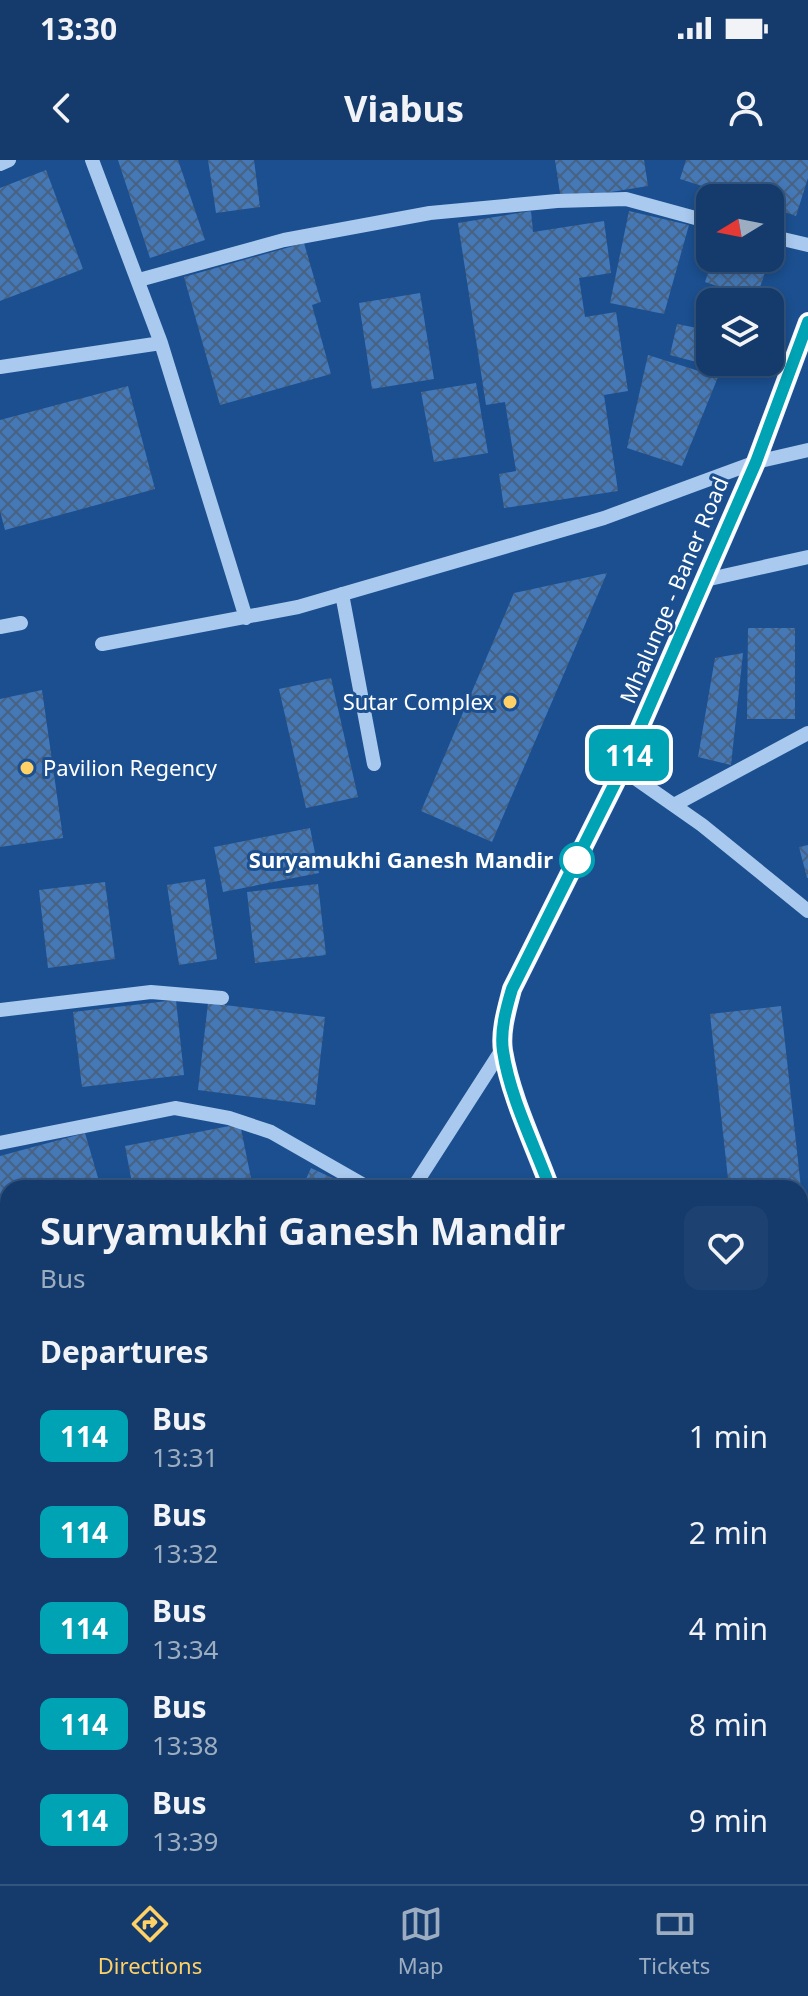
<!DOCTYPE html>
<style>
body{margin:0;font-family:"Noto Sans",sans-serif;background:#1d4271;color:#f1f3f6;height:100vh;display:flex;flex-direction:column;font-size:30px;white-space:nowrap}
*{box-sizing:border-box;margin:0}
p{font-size:26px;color:#9dadc1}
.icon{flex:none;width:44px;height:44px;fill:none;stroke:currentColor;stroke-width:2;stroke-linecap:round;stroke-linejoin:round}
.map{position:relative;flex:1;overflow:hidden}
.sheet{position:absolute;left:0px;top:1020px;width:808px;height:704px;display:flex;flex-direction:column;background:#143b6b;border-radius:24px 24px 0 0;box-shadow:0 4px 12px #0003,0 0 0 2px #33557e}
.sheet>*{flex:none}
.badge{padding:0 16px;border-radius:12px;font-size:28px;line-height:52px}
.needle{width:52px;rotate:260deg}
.controls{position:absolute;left:696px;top:24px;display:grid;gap:16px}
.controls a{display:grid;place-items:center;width:88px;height:88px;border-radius:16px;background:#143b6b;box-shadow:0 4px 12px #0003,0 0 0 2px #33557e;font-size:40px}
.map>.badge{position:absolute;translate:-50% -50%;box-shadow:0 0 0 4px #fff}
h2{padding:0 40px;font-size:30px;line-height:72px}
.round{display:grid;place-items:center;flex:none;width:84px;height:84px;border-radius:16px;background:#1d4271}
.summary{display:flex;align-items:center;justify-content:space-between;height:136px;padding:0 40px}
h1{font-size:38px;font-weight:700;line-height:60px}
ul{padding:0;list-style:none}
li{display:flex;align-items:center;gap:24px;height:96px;padding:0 40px}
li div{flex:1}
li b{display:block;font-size:30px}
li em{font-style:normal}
li .badge{min-width:88px;font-weight:700;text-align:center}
.status{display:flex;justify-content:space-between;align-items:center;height:56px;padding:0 40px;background:#143b6b;direction:ltr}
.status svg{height:22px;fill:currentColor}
header{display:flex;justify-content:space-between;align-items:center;height:104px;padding:0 40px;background:#143b6b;font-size:36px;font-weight:700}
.tab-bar{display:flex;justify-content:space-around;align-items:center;height:112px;border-top:2px solid #33557e;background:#143b6b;font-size:22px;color:#9dadc1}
.tab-bar a{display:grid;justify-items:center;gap:4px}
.tab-bar .current{color:#ffd166}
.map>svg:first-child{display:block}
.building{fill:url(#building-cross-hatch)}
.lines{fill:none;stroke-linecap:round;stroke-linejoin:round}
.minor{stroke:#a9c9ee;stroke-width:14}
.major{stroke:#f0f6ff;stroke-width:20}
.line-casing{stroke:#fff;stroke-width:18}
.line{stroke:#00a3b4;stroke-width:12}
.poi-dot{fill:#ffd166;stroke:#1b4f8f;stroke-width:3}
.stop-dot{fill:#fff;stroke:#00a3b4;stroke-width:4}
.labels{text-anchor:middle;stroke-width:6;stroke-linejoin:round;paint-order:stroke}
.street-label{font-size:22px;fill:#fff;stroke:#1b4f8f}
.poi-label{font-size:22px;fill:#fff;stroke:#1b4f8f;text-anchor:end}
.stop-label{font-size:22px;font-weight:bold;fill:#fff;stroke:#1b4f8f;text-anchor:end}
</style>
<div class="status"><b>13:30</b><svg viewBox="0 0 49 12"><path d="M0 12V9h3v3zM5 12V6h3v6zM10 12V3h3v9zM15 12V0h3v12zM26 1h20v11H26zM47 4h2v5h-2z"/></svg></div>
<header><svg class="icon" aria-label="back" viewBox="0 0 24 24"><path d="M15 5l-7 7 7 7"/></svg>Viabus<svg class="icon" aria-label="person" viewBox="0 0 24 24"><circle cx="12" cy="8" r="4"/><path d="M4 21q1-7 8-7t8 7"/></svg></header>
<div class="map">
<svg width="808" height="1724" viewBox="0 0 808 1724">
<defs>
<pattern id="building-cross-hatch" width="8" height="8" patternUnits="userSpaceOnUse" patternTransform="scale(2)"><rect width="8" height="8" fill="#4478b7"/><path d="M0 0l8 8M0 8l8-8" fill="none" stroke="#486282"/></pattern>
</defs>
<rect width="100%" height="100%" fill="#1b4f8f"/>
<!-- building -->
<path class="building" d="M118 0H178L205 80 150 98Z
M208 0H254L260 47 216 53Z
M555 0H644L648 26 561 40Z
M686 0H808V18L796 56 770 47V38H740L680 19Z
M46 10 83 109 0 141V28Z
M531 51 533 72 604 61 611 113 579 118 585 157 616 152 628 231 604 235 618 331 504 348 499 314 516 311 505 242 486 245 458 63Z
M629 51 689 65 664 154 610 143Z
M304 83 321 142 312 145 331 214 220 245 184 117Z
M713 98H770L756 139 705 122Z
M711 131 741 141 710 142V202H745L741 214 670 195 677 164 697 168Z
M420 133 434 219 372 229 359 143Z
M648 195 718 217 682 306 627 288Z
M476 223 488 293 434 302 421 232Z
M128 226 155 329 5 370 0 351V260Z
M607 413 492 682 421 651 514 433Z
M748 468H795V559H747Z
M743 493 731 605 698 597 715 498Z
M331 518 358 637 306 648 279 529Z
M42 530 63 678 0 687V539Z
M310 668 319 713 223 732 214 687Z
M808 685V718H807L799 687Z
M205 719 217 799 179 805 167 725Z
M105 722 115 799 48 808 39 730Z
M318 724 326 795 255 803 247 732Z
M176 840 184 915 82 927 73 852Z
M208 843 325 857 315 945 198 930Z
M781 846 801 1028H729L710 854Z
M240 964 253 1028H133L125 986Z
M85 973 101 1028H8V1079L0 1081V996Z
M311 1008 354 1028H302Z
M800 1037H802L806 1071 800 1072Z
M8 1084V1204L0 1206V1086Z
M808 1085V1152L800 1153V1086Z
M808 1188V1243L800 1244V1189Z
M808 1250V1287L800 1289V1251Z
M808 1295V1353L800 1354V1296Z
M808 1371V1411L806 1412 800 1372Z
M8 1584V1649L0 1650V1585Z
M8 1661V1689H5L2 1662Z
M16 1716H102L103 1724H0V1718Z
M109 1716H154L158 1724H112Z
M175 1716H248L249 1724H176Z
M538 1716H681V1724H538Z"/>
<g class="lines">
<!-- minor -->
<path class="minor" d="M92 0 161 183 246 458
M0 4 9 0
M770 76 808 85
M139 120 284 80 430 53 557 41 626 39 710 62
M0 207 161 183
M705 420 808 397
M342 434 374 604
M0 467 21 463
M102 484 298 447 604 358 756 302 808 290
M622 609 702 665 808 751
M674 645 808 573
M0 850 151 832 222 838
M0 983 175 948 229 958 271 972 369 1028
M413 1028 503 888
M800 1184 808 1183
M0 1366 8 1396
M0 1528 8 1525
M288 1716 290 1724"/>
<!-- major -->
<path class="major" d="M550 1028C534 984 511 938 503 891 500 871 507 849 512 829L622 609 756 302 808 162
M800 1644 808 1654"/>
</g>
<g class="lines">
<!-- line casing -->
<g class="line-casing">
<path id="line" d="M550 1028C534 984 510 938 503 891 500 871 506 849 512 829L622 609 756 302 808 162"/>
</g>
<!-- line -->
<use href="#line" class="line"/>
</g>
<!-- markers -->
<g class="poi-dot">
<circle cx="510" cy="542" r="8"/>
<circle cx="27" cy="608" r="8"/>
</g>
<circle class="stop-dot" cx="577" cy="700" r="16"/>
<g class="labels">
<!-- street labels -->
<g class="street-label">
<text transform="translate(674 430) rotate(-67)" y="8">Mhalunge - Baner Road</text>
</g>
<!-- poi labels -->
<g class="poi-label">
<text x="494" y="550">Sutar Complex</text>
<text x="43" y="616" text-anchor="start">Pavilion Regency</text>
</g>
<!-- stop labels -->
<g class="stop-label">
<text x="553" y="708">Suryamukhi Ganesh Mandir</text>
</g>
</g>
</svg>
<div class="controls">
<a><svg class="needle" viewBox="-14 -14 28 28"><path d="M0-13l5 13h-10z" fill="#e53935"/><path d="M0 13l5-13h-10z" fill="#9dadc1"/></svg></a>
<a><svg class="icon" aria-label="layers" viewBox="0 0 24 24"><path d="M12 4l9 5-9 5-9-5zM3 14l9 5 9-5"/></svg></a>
</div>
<b class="badge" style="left:629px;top:595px;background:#00a3b4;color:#fff">114</b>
<section class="sheet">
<div class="summary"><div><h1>Suryamukhi Ganesh Mandir</h1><p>Bus</p></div><a class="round"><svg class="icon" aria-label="heart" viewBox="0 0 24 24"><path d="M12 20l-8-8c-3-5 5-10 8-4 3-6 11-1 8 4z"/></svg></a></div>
<h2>Departures</h2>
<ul>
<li><span class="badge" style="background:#00a3b4;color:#fff">114</span><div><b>Bus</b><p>13:31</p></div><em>1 min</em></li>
<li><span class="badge" style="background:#00a3b4;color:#fff">114</span><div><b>Bus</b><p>13:32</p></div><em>2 min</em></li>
<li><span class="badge" style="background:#00a3b4;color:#fff">114</span><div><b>Bus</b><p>13:34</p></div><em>4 min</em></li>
<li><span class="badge" style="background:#00a3b4;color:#fff">114</span><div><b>Bus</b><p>13:38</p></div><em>8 min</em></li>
<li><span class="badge" style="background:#00a3b4;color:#fff">114</span><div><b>Bus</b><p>13:39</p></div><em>9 min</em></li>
</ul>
</section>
</div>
<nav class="tab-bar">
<a class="current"><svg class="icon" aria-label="directions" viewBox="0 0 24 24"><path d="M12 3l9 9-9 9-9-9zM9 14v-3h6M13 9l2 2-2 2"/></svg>Directions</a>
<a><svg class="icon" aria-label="map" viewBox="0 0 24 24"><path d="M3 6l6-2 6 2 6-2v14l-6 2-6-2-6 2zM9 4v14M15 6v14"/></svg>Map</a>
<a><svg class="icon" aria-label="tickets" viewBox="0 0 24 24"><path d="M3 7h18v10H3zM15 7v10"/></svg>Tickets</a>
</nav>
